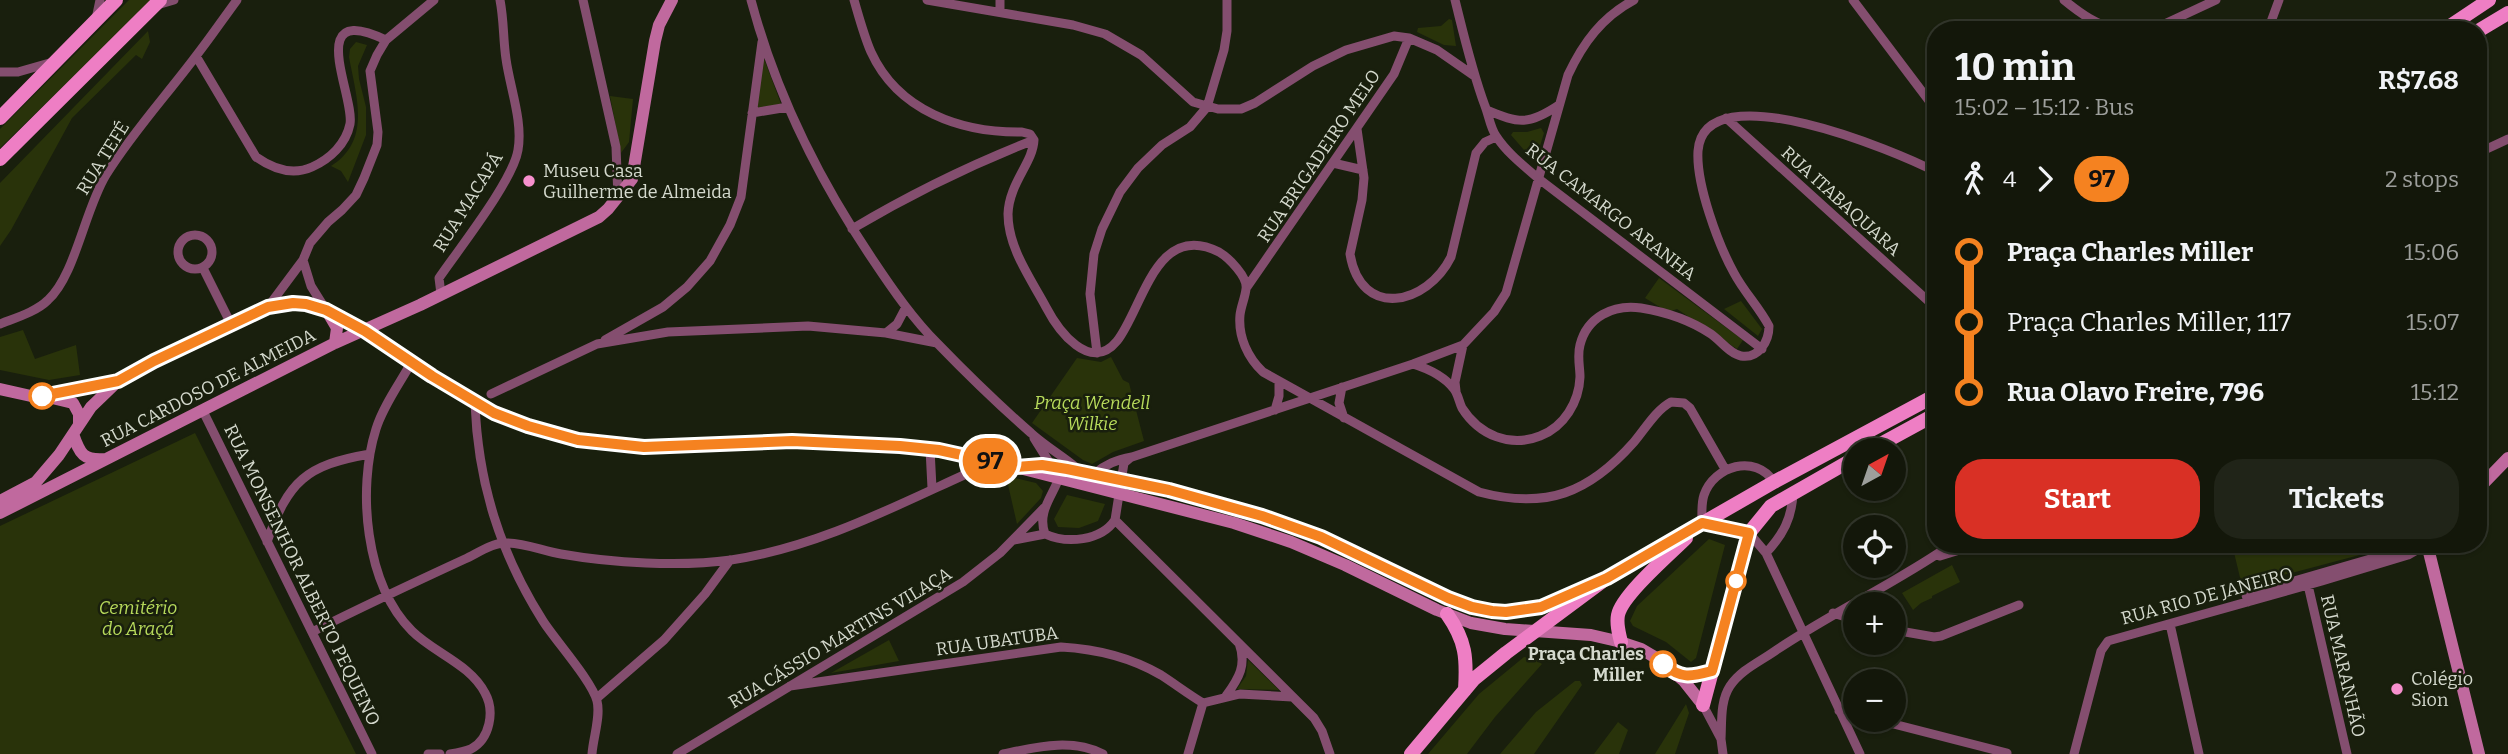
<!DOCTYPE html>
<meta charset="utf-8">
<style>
body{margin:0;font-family:Bitter,serif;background:#202418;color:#f1f3f6;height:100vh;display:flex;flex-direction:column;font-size:26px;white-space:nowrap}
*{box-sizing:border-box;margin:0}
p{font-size:23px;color:#9d9f9c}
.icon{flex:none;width:38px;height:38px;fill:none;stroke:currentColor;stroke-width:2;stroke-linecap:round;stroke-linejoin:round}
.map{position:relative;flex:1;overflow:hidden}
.panel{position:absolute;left:1927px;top:21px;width:560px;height:532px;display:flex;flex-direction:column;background:#13170a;border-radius:28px;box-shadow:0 2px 5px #0004,0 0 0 2px #32362b}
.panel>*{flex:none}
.badge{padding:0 14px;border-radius:23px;font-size:24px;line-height:46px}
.needle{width:46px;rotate:40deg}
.tools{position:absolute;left:1843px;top:438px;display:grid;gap:14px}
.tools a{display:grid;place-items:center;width:63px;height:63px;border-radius:50%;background:#13170a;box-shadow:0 2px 5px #0004,0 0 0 2px #32362b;font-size:35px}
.map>.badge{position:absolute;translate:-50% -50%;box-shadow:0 0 0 4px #fff}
.legs{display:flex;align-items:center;gap:10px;height:77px;padding:0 28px;font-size:23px}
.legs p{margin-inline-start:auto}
.overview{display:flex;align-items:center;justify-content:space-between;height:119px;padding:0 28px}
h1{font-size:38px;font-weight:700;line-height:52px}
.action{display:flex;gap:14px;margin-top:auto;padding:14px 28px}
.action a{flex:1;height:80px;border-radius:28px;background:#d93025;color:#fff;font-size:28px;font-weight:700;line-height:80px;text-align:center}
.action a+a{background:#202418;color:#f1f3f6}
ul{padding:0 28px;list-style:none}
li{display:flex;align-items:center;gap:24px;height:70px;font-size:26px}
li i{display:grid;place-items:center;width:10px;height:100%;margin:0 9px;background:currentColor}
li i::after{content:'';width:18px;height:18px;margin:-9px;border:5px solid;border-radius:50%;background:#13170a}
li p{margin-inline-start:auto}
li:first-child i{background:linear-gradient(#0000 50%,currentColor 0)}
li:last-child i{background:linear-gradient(currentColor 50%,#0000 0)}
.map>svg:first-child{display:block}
.green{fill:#29330a}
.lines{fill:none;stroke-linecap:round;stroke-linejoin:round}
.street{stroke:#844e6f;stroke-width:9}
.secondary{stroke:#c0699e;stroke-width:12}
.primary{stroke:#ee7ec4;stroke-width:14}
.line-1-casing{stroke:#fff;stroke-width:16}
.line-1{stroke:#f58220;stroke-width:10}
.poi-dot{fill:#f790ce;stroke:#191f0d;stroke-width:2.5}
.stop-1-dot{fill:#fff;stroke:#f58220;stroke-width:3.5}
.labels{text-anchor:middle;stroke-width:5;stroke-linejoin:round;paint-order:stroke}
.street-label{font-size:18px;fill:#d4d9cd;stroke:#191f0d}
.poi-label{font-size:18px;fill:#d4d9cd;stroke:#191f0d;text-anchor:start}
.park-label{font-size:18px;font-style:italic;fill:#b7da5b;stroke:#191f0d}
.stop-label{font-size:18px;font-weight:bold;fill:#d4d9cd;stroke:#191f0d;text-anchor:end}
</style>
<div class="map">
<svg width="2508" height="754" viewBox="0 0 2508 754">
<rect width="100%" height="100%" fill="#191f0d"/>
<!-- green -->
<path class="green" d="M129 0H152L0 148V129Z
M1449 19 1452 20 1456 46 1444 45 1417 32 1418 28 1441 26Z
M148 31 150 42 142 59 136 55 72 118 11 230 0 246V183Z
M356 42 367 45 358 66 359 79 366 107V135L348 182 341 171 331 166C372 140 356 96 349 57L350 49Z
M763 56 781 104 757 108Z
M610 96 633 99 629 142 621 153Z
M1541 128 1544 133 1536 159 1524 150 1511 135 1513 132H1527Z
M1659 278 1743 340 1737 349 1677 309 1668 312 1645 298Z
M1741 301 1762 329 1758 336 1724 309Z
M23 330 35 359 76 345 80 375 49 380 0 370V337Z
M1111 357 1123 380 1129 383 1144 441 1113 452 1092 464 1083 460 1032 423 1077 358 1101 362Z
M195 433 356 754H0V526Z
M1006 476 1036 483 1043 491 1041 498 1017 524Z
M1067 495 1105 504 1098 521 1079 528 1058 527 1054 519Z
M1709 539 1725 545 1696 658 1691 662 1666 642 1633 626 1630 621 1637 606Z
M2232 544H2401L2242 586Z
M1952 565 1960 582 1932 596V598L1921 603 1913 610 1902 593Z
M889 640 899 661 831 673Z
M1524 657 1535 659 1542 664 1495 717 1467 754H1428L1479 694Z
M1248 660 1279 690 1237 689 1246 676Z
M1575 681H1580L1582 685 1534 754H1500L1536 712Z
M1686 704 1689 713 1675 754H1655Z
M1618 722 1628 730 1619 754H1594Z"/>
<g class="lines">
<!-- street -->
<path class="street" d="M583 0 616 147 618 198
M751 0C776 94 819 180 873 260 893 290 913 319 938 344 968 375 999 405 1031 433 1045 446 1063 456 1078 469
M854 0C859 17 864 36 871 52 898 111 961 133 1022 132L1030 134 1034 140C1033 163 1009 183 1008 214 1008 248 1031 279 1046 307 1058 330 1090 374 1117 341 1143 308 1156 220 1219 252 1229 258 1248 277 1246 289 1245 298 1241 306 1240 315 1238 337 1248 358 1263 372L1479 492C1546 510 1589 493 1634 442 1645 429 1656 410 1671 402L1684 403 1690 408 1725 469
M927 0 1073 25 1105 34 1141 55 1193 102 1218 109H1241L1255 103 1313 66 1346 50 1394 36 1409 38 1437 50 1473 75
M1455 0C1464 36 1472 71 1485 106 1489 116 1490 127 1496 136 1507 153 1524 166 1539 179L1762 349
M1853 0 1936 110
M2064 0C2081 14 2097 25 2118 30
M157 5 174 0
M1000 12V0
M96 19 100 0
M2147 30 2158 27 2216 0
M2268 30 2279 0
M196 56 256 157C273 169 292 176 312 167 330 159 346 144 350 124 355 96 303 0 386 40
M0 72H18L53 62
M1487 110C1519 124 1529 125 1559 105
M752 113 788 107
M1726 118 1936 308
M1357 129 1364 178 1362 200 1350 254C1361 320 1427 305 1451 257L1476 153 1485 142 1496 137
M2478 153 2508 139
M1333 163 1363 170
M852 229C911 194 970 165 1034 140
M178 252a17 17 0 1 1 34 0a17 17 0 1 1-34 0Z
M303 260 311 286 326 310
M203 268 231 324
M1247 287 1394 74 1409 38
M441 294 439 278C458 250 513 181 518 150 523 121 510 88 506 59 503 39 504 20 500 0
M268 307 303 260 310 243 328 222 342 210 356 195 364 178 377 145 378 132 370 71 377 55 386 40 434 0
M0 324C15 318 36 312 48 300 75 276 85 209 106 175 132 133 166 96 196 56 210 38 223 19 237 0
M886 333 897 324 906 307
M605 340 663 307 687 287 710 261 730 225 741 197 762 42
M1097 353 1090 294 1094 254 1102 229 1120 192 1138 168 1162 145 1190 127 1207 107 1224 50 1227 31V0
M411 363C400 383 383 406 376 429 357 489 365 584 412 631 434 653 470 664 485 693 495 711 490 739 471 749 464 752 457 753 450 754
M1413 364C1429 369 1444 376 1454 389 1458 394 1459 402 1462 408 1479 435 1510 448 1540 436 1564 427 1579 402 1580 377 1580 367 1577 356 1580 345 1587 317 1613 304 1641 308 1666 312 1690 320 1711 334 1720 340 1730 354 1741 356 1759 359 1769 341 1769 326 1759 307 1744 292 1734 273 1718 244 1696 184 1698 151 1704 70 1898 152 1936 172
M1342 387 1339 403 1344 418
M1456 391 1455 382 1463 345
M491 394 597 344 668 332 808 326 886 333 937 343
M475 403C478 483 500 553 543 621 555 640 592 681 597 701 601 716 593 738 592 754
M1275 410 1279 396V383
M203 411 372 754
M1034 438 1059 478C1052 497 1037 512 1045 534 1067 544 1101 541 1115 520L1124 463 1130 458
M930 449 932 488
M1094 474C1106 464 1116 460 1132 457L1413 364 1463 345 1494 312 1506 293 1568 75C1583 43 1602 17 1634 0
M1115 520 1314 718 1322 731 1330 754
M1702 523C1702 514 1701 504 1704 495 1714 466 1755 453 1774 482
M1749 533 1766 553 1860 754
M1014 540 1045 534
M267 542C288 481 306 465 370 454
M1766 553C1783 535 1792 518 1793 493
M1940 556 1979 544
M2308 585 2347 754
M2248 602 2246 595 2415 546
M1833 613 1855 620
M2170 624 2199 754
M1894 630 1934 637 1941 636 2019 605
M312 632C362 607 413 583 465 559 476 554 492 543 504 543 522 542 543 551 561 554 612 563 680 567 731 560 825 546 908 499 993 462
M790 686 1061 647C1097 649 1130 657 1161 675 1175 684 1188 694 1203 703L1240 694 1292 697
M1226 696C1239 678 1247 665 1239 643
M597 698 664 640 705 594 730 560
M1703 705 1721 739 1723 754
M1839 711 1855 715
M1874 719 2007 753
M1721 739C1722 722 1720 701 1730 686 1740 671 1757 663 1772 653 1830 613 1895 584 1952 544
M428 754H440
M677 754 963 582 1000 553 1044 508
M1003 754C1037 747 1071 738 1103 754
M1188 754 1203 703
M2074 754 2101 651 2108 641 2322 581 2408 555 2427 544"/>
<!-- secondary -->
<path class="secondary" d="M327 311 337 328 335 343
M0 389 31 396H41L117 381
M48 397 73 403 79 414V423
M73 434C80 454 83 461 106 459
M1027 466C1059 464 1091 473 1122 480 1200 497 1278 517 1351 550 1395 570 1456 610 1503 612 1536 614 1565 596 1594 583
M2478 489 2508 458
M0 501 36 482 59 455 91 407 118 381 154 361 268 307 293 303 306 304 326 310 365 331 475 403 528 426 578 440 644 448 792 441 900 446 939 450 1016 467 1234 523 1291 542 1345 565 1437 610 1471 623 1505 629 1591 635 1617 641 1641 649 1658 659 1684 681 1703 705
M0 513 335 343 420 305 599 217 608 209 632 179 655 41 659 25 672 0
M2427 544 2479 754"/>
<!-- primary -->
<path class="primary" d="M2444 30 2489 0
M2478 31 2508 13
M0 118 116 0
M0 159 160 0
M1870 450 1936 414
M1702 523 1749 533
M1447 614C1466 641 1467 658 1465 690
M1621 642C1619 633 1616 625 1618 615 1622 595 1670 554 1686 538
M1676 674 1694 676 1711 671
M1703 705 1749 533 1771 506 1855 458
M1411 754 1474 679 1506 653 1607 578 1774 482 1936 395"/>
</g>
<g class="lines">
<!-- line-1 casing -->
<g class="line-1-casing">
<path id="line-1" d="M42 396 118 381 154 361 268 307 293 303 306 304 326 310 365 331 432 376 494 413 528 426 578 440 644 447 792 441 900 446 939 450 1016 467 1042 465 1067 469 1169 490 1262 516 1321 537 1448 598 1472 607 1492 611 1506 612 1541 607 1607 578 1702 523 1749 533 1712 671C1690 677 1681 679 1663 664"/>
</g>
<!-- line-1 -->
<use href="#line-1" class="line-1"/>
</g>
<!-- markers -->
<g class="poi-dot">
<circle cx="529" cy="181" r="7"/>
<circle cx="2397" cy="689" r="7"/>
</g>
<g class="stop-1-dot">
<circle cx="42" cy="396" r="12"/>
<circle cx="1736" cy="581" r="9"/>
<circle cx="1663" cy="664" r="12"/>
</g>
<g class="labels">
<!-- street labels -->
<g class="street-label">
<text transform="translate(1319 156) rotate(-56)" y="6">RUA BRIGADEIRO MELO</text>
<text transform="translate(103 158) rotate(-58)" y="6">RUA TEFÉ</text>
<text transform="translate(1841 201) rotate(42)" y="6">RUA ITABAQUARA</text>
<text transform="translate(468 202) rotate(-58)" y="6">RUA MACAPÁ</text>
<text transform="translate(1611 212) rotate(38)" y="6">RUA CAMARGO ARANHA</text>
<text transform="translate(208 388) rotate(-27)" y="6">RUA CARDOSO DE ALMEIDA</text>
<text transform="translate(302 575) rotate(64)" y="6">RUA MONSENHOR ALBERTO PEQUENO</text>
<text transform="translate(2207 596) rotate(-15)" y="6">RUA RIO DE JANEIRO</text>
<text transform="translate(840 638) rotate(-31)" y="6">RUA CÁSSIO MARTINS VILAÇA</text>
<text transform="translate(997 641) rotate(-8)" y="6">RUA UBATUBA</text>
<text transform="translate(2343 666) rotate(77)" y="6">RUA MARANHÃO</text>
</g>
<!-- poi labels -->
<g class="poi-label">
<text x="543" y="177">Museu Casa<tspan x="543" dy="21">Guilherme de Almeida</tspan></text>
<text x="2411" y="685">Colégio<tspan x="2411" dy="21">Sion</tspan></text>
</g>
<!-- park labels -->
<g class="park-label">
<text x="1092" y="409">Praça Wendell<tspan x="1092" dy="21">Wilkie</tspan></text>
<text x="138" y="614">Cemitério<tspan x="138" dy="21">do Araçá</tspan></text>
</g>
<!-- stop labels -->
<g class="stop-label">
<text x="1644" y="660">Praça Charles<tspan x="1644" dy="21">Miller</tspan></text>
</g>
</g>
</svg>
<div class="tools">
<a><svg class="needle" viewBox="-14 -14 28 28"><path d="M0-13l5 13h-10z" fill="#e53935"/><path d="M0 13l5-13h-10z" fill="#9d9f9c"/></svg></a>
<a><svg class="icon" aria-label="locate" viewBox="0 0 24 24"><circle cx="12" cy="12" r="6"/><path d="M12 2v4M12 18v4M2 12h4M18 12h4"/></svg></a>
<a>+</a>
<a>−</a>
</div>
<b class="badge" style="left:990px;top:461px;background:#f58220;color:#111">97</b>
<section class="panel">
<div class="overview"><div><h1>10 min</h1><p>15:02 – 15:12 · Bus</p></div><b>R$7.68</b></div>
<div class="legs"><svg class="icon" aria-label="walk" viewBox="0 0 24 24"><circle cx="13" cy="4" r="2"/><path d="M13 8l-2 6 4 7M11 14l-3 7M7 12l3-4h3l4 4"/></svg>4<svg class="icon" aria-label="forward" viewBox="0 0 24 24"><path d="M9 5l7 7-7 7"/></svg><b class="badge" style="background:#f58220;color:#111">97</b><p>2 stops</p></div>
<ul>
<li><i style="color:#f58220"></i><b>Praça Charles Miller</b><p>15:06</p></li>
<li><i style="color:#f58220"></i><span>Praça Charles Miller, 117</span><p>15:07</p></li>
<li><i style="color:#f58220"></i><b>Rua Olavo Freire, 796</b><p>15:12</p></li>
</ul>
<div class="action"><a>Start</a><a>Tickets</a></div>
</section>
</div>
